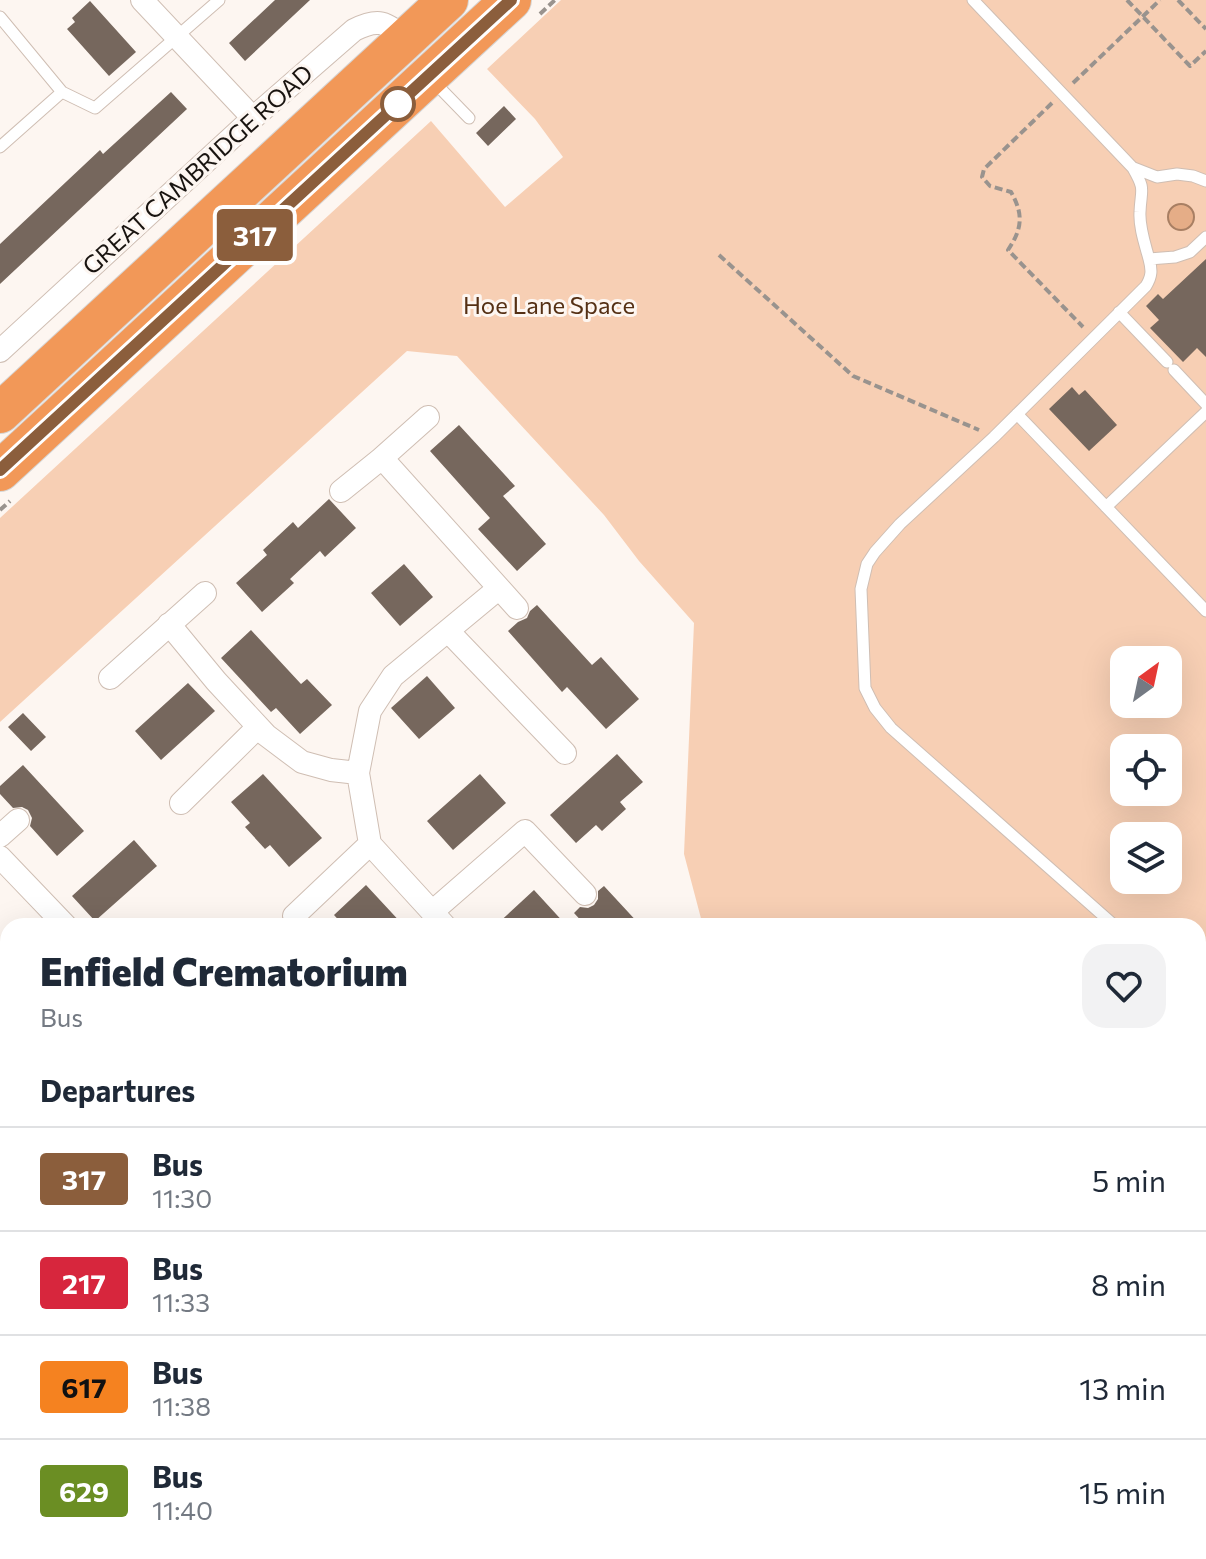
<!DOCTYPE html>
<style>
body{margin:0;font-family:Commissioner,sans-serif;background:#f2f2f3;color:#1f2937;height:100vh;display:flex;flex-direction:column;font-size:30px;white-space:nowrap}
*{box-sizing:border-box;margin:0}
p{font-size:26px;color:#747a83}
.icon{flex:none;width:44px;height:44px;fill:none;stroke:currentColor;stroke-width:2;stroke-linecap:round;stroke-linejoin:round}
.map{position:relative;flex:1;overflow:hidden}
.panel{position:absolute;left:0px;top:918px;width:1206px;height:642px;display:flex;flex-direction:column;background:#fff;border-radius:24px 24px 0 0;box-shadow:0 8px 32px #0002}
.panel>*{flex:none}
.badge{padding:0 16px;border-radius:6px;font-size:28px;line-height:52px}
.needle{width:52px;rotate:33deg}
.fabs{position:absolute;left:1110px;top:646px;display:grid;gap:16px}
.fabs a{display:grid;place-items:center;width:72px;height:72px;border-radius:16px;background:#fff;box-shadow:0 8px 32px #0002;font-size:40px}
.map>.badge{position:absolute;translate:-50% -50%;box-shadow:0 0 0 4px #fff}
h2{padding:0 40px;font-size:30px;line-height:72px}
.round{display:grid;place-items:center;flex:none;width:84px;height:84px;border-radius:24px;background:#f2f2f3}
.summary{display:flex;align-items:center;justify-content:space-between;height:136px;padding:0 40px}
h1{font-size:38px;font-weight:800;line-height:60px}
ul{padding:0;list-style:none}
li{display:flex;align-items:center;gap:24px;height:104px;padding:0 40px;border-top:2px solid #e0e1e3}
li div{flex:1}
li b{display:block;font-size:30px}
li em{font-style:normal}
li .badge{min-width:88px;font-weight:700;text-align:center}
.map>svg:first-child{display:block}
.green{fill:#f7cfb4;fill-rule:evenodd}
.water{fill:#e5ad87;stroke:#a87f63;stroke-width:2}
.building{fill:#76675d}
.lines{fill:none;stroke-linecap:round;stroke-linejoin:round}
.lane-casing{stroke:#cfbeb3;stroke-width:13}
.street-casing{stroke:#cfbeb3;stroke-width:24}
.highway-casing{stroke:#d6d5d4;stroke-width:42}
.path{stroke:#99938e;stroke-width:4;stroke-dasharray:8 4;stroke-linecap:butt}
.lane{stroke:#fff;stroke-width:11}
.street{stroke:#fff;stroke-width:22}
.highway{stroke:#f29858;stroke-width:40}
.rail{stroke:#6f6964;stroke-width:6;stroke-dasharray:12 6;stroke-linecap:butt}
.line-casing{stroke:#fff;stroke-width:18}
.line{stroke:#8b5e3c;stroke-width:12}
.stop-dot{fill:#fff;stroke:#8b5e3c;stroke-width:4}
.labels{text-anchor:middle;stroke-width:6;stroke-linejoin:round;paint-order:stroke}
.street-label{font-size:24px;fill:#191410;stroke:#fdf6f1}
.park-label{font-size:24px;fill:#553014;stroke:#fdf6f1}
</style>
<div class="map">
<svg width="1206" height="1559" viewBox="0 0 1206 1559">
<rect width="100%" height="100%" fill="#fdf6f1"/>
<!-- green -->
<path class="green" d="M561 0H1206V1483L1198 1492V926H703L684 854 694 623 639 561 604 515 457 356 407 351 0 722V518L431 121 505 207 563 157 535 119 487 69ZM1124 660H1168V704H1124ZM1124 748H1168V792H1124ZM1124 836H1168V880H1124Z
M1206 1530V1559H1181L1187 1552H1198V1539Z
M860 1552H1145L1139 1559H884Z"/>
<!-- water -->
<path class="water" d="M1168 217a13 13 0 1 1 26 0a13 13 0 1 1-26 0Z"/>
<!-- building -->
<path class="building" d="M275 0H310L245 61 229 43Z
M90 1 136 52 109 76 67 29 75 22 72 18Z
M171 92 187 109 0 284V244L100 150 103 154Z
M504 106 516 119 488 146 476 133Z
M1206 259V357L1197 348 1183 362 1150 328 1159 320 1146 306 1158 294 1163 299Z
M1072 387 1079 395 1085 390 1117 425 1089 451 1049 409Z
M459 425 515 486 503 496 546 544 517 571 478 529 490 518 430 451Z
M329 499 356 528 325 557 320 551 290 579 294 583 262 612 236 583 267 555 263 550 293 522 298 528Z
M404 564 433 597 400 626 371 593Z
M537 605 592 665 601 657 639 699 606 729 567 687 562 692 508 631 518 622 527 618 530 611Z
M251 630 301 684 307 679 332 705 300 734 276 708 271 712 221 658Z
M427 676 455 708 419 739 391 708Z
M188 683 215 711 161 760 135 731Z
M23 713 46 737 31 751 8 727Z
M617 754 643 782 620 802 626 809 602 831 596 825 576 843 550 815Z
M23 765 84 831 57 856 30 826 32 818 28 810 22 807 13 808 0 794V786Z
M263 774 322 838 289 867 270 845 265 849 245 827 250 823 231 802Z
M480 774 506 803 453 850 427 821Z
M134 840 157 866 95 921 72 896Z
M366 885 404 926H344L334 915Z
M604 886 641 926H586L574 913 580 907 588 908 594 905 598 899V891Z
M534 890 567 926H495Z"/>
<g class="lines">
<!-- lane casing -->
<g class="lane-casing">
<path id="lane" d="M973 0 1133 168C1146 191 1141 188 1140 212 1139 227 1145 244 1149 259L1175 257 1190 252 1206 237
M0 17 62 92 95 108 219 0
M434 82 469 118
M0 147 62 92
M1134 168 1157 177 1177 174 1193 176 1206 181
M1119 312 1167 362
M1174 370 1206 404
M1017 414 1206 611
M1106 507 1206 412
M1115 926 891 728 875 708 865 688 861 589 867 564 875 552 900 524 994 437 1146 286C1152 276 1152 270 1149 259
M1198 975 1206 973"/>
</g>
<!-- street casing -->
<g class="street-casing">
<path id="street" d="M142 0 253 118
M0 351 253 118 354 30C378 18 386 21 405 40
M382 458 517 608
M341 491 382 458 428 417
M169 624 216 681 266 735 302 762 331 770 358 773
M448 631 565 753
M110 678 205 593
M181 803 258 727
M0 836 18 820
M0 857 66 926
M432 912 525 831 585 894
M294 916 370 844
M445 926 370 844 358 773 370 711 393 676 498 589
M0 1059 8 1054
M0 1215H8
M0 1318 8 1321
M740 1552 798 1559"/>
</g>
<!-- highway casing -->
<g class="highway-casing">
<path id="highway" d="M0 413 448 0
M0 471 511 0"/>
</g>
<!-- path -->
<path class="path" d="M1127 0 1190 66 1206 51
M1178 0 1206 29
M540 14 555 0
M1073 83 1160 0
M1052 103 984 169 982 177 990 186 1011 192C1024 215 1022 229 1008 250L1083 327
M719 255 853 376 979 430
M0 510 10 501
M512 1552 520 1559"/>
<!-- lane -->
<use href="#lane" class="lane"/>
<!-- street -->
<use href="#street" class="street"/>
<!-- highway -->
<use href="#highway" class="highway"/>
<!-- rail -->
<path class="rail" d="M1198 1506 1206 1497
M1198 1523 1206 1514
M1153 1559 1158 1552"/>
</g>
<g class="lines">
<!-- line casing -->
<g class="line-casing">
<path id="line" d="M0 470 511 0"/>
</g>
<!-- line -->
<use href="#line" class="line"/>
</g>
<!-- markers -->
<circle class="stop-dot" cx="398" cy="104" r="16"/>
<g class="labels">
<!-- street labels -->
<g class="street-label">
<text transform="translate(198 170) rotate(-42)" y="8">GREAT CAMBRIDGE ROAD</text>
</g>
<!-- park labels -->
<g class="park-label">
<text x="549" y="314">Hoe Lane Space</text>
</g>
</g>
</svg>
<div class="fabs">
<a><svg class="needle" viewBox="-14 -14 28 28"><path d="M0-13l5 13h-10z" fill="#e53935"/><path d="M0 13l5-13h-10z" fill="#747a83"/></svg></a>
<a><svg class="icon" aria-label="locate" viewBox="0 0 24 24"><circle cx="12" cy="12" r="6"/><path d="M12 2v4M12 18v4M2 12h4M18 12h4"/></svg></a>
<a><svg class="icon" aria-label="layers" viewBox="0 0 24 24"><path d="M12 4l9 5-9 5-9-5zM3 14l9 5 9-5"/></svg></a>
</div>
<b class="badge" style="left:255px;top:235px;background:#8b5e3c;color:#fff">317</b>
<section class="panel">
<div class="summary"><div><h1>Enfield Crematorium</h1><p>Bus</p></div><a class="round"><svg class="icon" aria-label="heart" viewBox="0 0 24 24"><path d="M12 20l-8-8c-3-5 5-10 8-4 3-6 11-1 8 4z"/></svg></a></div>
<h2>Departures</h2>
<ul>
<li><span class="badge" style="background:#8b5e3c;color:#fff">317</span><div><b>Bus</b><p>11:30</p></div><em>5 min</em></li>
<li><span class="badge" style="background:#d7263d;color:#fff">217</span><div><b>Bus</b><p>11:33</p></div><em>8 min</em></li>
<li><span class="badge" style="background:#f58220;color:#111">617</span><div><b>Bus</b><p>11:38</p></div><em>13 min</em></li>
<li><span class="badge" style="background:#6b8e23;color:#fff">629</span><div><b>Bus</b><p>11:40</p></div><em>15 min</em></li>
</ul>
</section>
</div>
